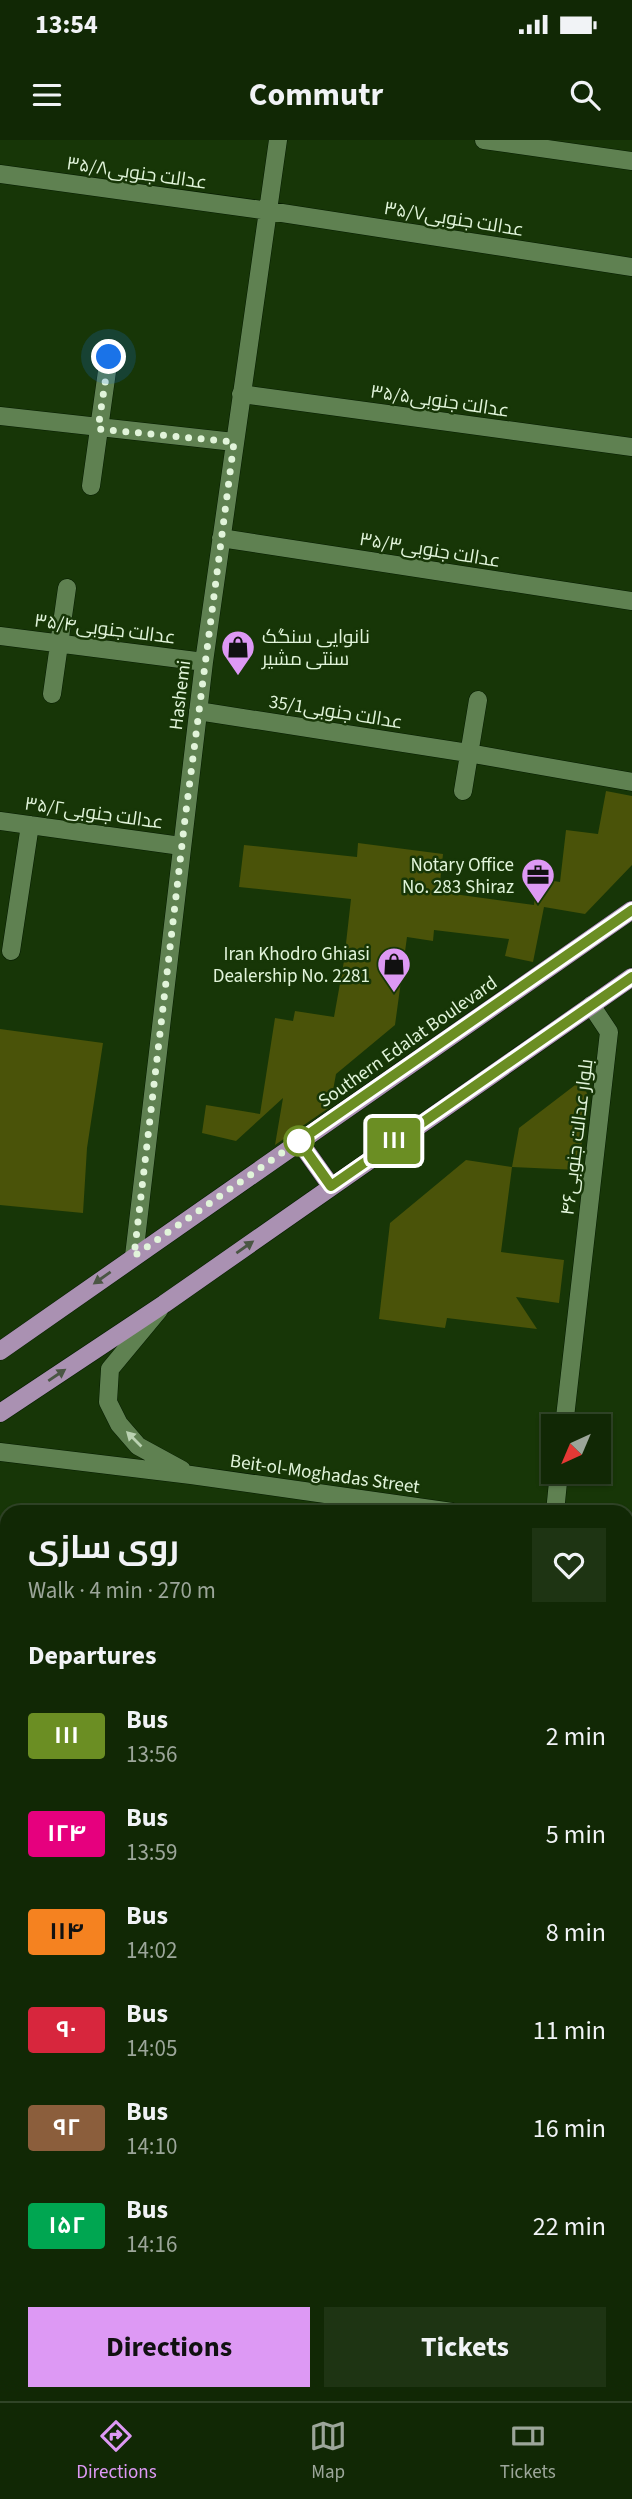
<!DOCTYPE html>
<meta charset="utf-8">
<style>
body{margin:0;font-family:"Source Sans 3",Cairo,sans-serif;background:#1e3413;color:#f1f3f6;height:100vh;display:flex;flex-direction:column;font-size:26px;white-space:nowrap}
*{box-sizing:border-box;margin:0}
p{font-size:23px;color:#9ca69a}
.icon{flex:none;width:38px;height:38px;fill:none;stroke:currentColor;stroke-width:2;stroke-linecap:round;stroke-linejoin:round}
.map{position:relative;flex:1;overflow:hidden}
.panel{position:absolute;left:0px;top:1365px;width:634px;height:896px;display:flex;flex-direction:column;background:#112805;border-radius:21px 21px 0 0;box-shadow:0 2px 5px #0004,0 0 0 2px #304427}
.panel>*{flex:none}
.badge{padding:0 14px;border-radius:5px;font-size:24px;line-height:46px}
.needle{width:46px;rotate:224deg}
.controls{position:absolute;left:541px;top:1274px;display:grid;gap:14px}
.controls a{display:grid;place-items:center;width:70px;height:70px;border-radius:0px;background:#112805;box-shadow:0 2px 5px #0004,0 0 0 2px #304427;font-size:35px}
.you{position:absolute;width:35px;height:35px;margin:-18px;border:5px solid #fff;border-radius:50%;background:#1a73e8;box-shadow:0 0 0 10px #1a73e833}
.map>.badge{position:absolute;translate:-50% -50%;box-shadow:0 0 0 4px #fff}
h2{padding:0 28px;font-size:26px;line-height:63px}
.round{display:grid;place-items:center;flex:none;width:74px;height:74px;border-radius:0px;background:#1e3413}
.headline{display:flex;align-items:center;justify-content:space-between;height:119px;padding:0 28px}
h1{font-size:33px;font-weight:700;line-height:52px}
.primary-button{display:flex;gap:14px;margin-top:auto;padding:14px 28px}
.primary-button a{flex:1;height:80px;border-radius:0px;background:#dd99f4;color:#111;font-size:28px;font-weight:700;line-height:80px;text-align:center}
.primary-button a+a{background:#1e3413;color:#f1f3f6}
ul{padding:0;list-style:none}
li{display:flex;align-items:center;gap:21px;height:98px;padding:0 28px}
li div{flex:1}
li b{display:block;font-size:26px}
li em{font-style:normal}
li .badge{min-width:77px;font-weight:700;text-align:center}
.status{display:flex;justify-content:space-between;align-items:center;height:49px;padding:0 35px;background:#112805;direction:ltr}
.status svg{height:19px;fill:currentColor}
header{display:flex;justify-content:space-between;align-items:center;height:91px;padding:0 28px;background:#112805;font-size:32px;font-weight:700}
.menu{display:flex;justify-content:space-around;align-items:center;height:98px;border-top:2px solid #304427;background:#112805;font-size:19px;color:#9ca69a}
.menu a{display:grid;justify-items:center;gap:4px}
.menu .selected{color:#dd99f4}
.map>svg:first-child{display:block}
.grass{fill:url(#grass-dots)}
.building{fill:#4a5309}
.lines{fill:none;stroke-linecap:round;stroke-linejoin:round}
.minor-casing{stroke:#051b00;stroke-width:19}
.major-casing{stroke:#051b00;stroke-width:19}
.minor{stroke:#5f8151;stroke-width:18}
.major{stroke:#aa91b2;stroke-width:18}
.oneway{fill:#4a5643}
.oneway2{fill:#bad2b1}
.line-casing{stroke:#fff;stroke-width:16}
.line{stroke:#6b8e23;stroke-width:10}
.walk{stroke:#e1f4da;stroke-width:7;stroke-dasharray:0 12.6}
.stop-dot{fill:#fff;stroke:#6b8e23;stroke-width:3.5}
.labels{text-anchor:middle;stroke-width:5;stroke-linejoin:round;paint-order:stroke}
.street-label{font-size:19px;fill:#e1f4da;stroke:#173607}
.poi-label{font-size:19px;fill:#e1f4da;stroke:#173607;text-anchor:end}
</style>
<div class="status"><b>13:54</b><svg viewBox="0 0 49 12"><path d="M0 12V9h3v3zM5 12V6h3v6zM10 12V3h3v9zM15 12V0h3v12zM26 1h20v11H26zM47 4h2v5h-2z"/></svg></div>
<header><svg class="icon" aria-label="menu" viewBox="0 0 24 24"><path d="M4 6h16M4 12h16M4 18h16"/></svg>Commutr<svg class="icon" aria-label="search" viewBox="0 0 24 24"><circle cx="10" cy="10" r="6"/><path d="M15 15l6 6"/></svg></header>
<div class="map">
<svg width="632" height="2261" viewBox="0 0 632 2261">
<defs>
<pattern id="grass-dots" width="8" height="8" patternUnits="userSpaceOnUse" patternTransform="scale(1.75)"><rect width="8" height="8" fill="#671c26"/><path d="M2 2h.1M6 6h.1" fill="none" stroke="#7c3e45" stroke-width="1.8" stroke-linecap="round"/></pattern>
</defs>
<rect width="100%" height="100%" fill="#173607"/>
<!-- grass -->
<path class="grass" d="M7 2005V2254H193L183 2261H0V2010Z"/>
<!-- building -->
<path class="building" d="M606 651 632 656V725L585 774 544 767 533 822 505 816 509 799 434 790 433 801 407 797 395 885 336 934 330 967 275 1005 283 958 236 1001 202 993 206 965 260 974 275 878 293 881 295 871 334 877 344 821 351 759 239 747 244 705 357 717 358 703 443 714 439 752 534 765 536 738 560 742 566 690 598 694Z
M0 889 103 903 87 1008 83 1073 0 1065Z
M583 939 588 958 578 1030 512 1027 519 988Z
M466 1020 512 1027 501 1112 564 1120 559 1163 516 1157 537 1189 447 1178 445 1188 379 1179 390 1083Z"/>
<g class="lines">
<!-- minor casing -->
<g class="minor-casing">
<path id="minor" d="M484 0 632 21
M0 34 269 71 632 127
M241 254 632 307
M0 276 234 302
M91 346 109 217
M221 398 632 461
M0 496 204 522
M52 554 67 448
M198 571 468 613 632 642
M463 651 478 560
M0 681 181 706
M11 811 30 685
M134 1116 204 522 278 0
M159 1170 110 1229 108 1262 119 1284 138 1306 182 1330
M564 1286 609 892 591 865
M0 1312 191 1335 452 1372
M555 1372 559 1332
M626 1397 632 1398
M0 1717 7 1712
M0 1804 7 1814
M0 1970 7 1965
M216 2261 226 2254
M553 2261V2254"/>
</g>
<!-- major casing -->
<g class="major-casing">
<path id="major" d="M299 1001 331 1046
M0 1211 632 770
M0 1273 164 1164 632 837"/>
</g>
<!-- minor -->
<use href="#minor" class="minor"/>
<!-- major -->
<use href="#major" class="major"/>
</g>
<!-- one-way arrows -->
<defs><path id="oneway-solid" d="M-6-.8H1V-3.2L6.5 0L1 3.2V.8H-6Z" transform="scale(1.75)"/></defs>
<g class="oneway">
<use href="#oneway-solid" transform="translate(245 1107) rotate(-35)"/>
<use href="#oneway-solid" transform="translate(102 1138) rotate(145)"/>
<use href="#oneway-solid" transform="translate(57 1235) rotate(-34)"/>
</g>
<use class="oneway2" href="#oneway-solid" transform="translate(134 1299) rotate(-135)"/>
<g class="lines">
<!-- line casing -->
<g class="line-casing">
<path id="line" d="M632 770 299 1001 331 1046 632 837"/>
</g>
<!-- line -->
<use href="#line" class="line"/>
<!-- walk -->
<path class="walk" d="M109 217 98 289 234 302 185 679 134 1116 299 1001"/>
</g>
<!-- icons -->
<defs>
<g id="shop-pin" transform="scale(1.75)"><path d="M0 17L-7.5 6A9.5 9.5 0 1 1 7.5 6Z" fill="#dd99f4" stroke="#173607"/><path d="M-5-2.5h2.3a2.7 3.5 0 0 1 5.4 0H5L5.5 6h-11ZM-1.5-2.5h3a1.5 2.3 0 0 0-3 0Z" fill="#111"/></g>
<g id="office-pin" transform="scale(1.75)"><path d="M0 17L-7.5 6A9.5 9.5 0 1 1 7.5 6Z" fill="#dd99f4" stroke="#173607"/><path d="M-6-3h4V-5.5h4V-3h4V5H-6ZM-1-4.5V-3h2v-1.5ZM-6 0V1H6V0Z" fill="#111"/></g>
</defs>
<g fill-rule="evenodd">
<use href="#shop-pin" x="238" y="507"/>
<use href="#office-pin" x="538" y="735"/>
<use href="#shop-pin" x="394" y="824"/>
</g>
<!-- markers -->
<circle class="stop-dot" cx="299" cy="1001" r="14"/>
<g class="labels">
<!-- street labels -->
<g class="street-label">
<text transform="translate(137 32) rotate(8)" y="7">عدالت جنوبی۳۵/۸</text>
<text transform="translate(454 78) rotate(9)" y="7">عدالت جنوبی۳۵/۷</text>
<text transform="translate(440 260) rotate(8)" y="7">عدالت جنوبی۳۵/۵</text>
<text transform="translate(430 409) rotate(9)" y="7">عدالت جنوبی۳۵/۳</text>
<text transform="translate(105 488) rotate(7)" y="7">عدالت جنوبی۳۵/۴</text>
<text transform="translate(179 555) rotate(-83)" y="7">Hashemi</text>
<text transform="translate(336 571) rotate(9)" y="7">35/1عدالت جنوبی</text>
<text transform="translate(94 672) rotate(8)" y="7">عدالت جنوبی۳۵/۲</text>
<text transform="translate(407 901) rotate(-35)" y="7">Southern Edalat Boulevard</text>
<text transform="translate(576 997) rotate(-83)" y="7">بلوار عدالت جنوبی۴۶</text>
<text transform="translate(325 1333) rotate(8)" y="7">Beit-ol-Moghadas Street</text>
</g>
<!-- poi labels -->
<g class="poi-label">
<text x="262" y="503" text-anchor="start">نانوایی سنگک<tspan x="262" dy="22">سنتی مشیر</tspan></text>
<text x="514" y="731">Notary Office<tspan x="514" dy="22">No. 283 Shiraz</tspan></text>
<text x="370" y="820">Iran Khodro Ghiasi<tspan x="370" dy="22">Dealership No. 2281</tspan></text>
</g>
</g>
</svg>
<div class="controls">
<a><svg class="needle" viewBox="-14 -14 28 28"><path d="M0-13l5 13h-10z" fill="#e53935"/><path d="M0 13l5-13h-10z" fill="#9ca69a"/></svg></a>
</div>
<div class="you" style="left:109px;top:217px"></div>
<b class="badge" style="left:394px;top:1001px;background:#6b8e23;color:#fff">۱۱۱</b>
<section class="panel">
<div class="headline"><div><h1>روی سازی</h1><p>Walk · 4 min · 270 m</p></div><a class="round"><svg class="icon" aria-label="heart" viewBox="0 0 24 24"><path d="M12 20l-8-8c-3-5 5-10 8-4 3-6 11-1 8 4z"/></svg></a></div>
<h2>Departures</h2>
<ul>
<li><span class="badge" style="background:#6b8e23;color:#fff">۱۱۱</span><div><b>Bus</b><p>13:56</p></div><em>2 min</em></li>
<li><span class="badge" style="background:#e6007e;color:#fff">۱۲۴</span><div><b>Bus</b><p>13:59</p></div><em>5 min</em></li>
<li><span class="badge" style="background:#f58220;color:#111">۱۱۴</span><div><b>Bus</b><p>14:02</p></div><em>8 min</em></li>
<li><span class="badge" style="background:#d7263d;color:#fff">۹۰</span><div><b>Bus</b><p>14:05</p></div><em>11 min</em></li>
<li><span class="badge" style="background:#8b5e3c;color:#fff">۹۲</span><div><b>Bus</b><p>14:10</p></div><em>16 min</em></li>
<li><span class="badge" style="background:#00a651;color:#fff">۱۵۲</span><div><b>Bus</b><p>14:16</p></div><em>22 min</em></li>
</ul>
<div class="primary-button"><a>Directions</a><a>Tickets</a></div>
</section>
</div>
<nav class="menu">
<a class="selected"><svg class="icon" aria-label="directions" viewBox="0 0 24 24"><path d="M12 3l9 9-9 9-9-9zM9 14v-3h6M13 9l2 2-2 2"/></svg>Directions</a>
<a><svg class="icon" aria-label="map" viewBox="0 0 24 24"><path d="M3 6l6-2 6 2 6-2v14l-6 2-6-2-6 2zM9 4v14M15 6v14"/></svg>Map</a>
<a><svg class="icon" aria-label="tickets" viewBox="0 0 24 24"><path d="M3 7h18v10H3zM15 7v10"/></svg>Tickets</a>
</nav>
